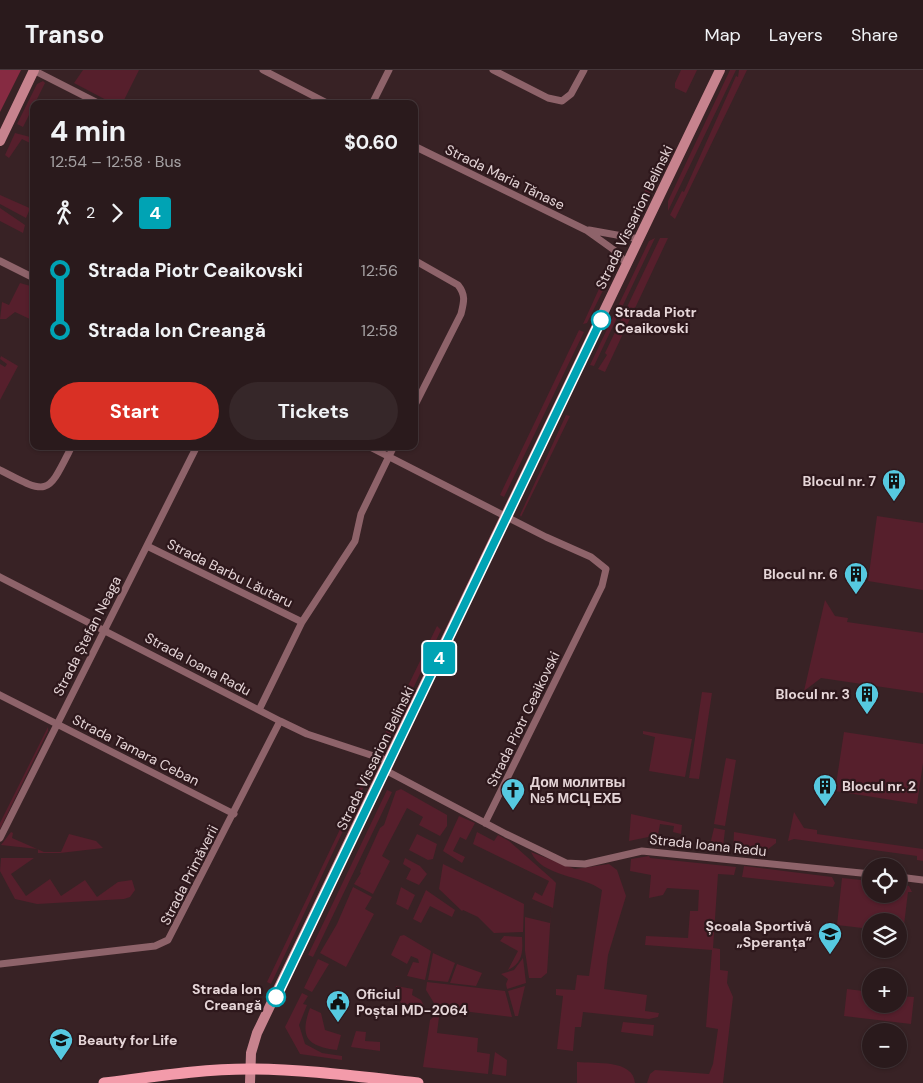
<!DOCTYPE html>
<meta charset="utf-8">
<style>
body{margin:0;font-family:"DM Sans",sans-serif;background:#362729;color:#f1f3f6;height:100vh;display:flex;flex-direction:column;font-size:19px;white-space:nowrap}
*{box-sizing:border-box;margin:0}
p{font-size:16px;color:#a5a1a3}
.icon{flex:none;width:28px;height:28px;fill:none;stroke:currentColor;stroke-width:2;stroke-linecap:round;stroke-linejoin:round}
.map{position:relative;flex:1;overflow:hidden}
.side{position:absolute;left:30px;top:30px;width:388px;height:350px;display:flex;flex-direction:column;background:#2a1a1c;border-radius:10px;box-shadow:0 1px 4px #0004,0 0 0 1px #46383b}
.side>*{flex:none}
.badge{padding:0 10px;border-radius:4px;font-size:18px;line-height:32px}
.tools{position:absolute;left:862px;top:788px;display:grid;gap:10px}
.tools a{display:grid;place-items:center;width:45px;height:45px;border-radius:50%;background:#2a1a1c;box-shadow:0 1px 4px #0004,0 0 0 1px #46383b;font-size:25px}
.map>.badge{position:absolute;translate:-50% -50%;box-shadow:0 0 0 2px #fff}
.legs{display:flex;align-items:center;gap:8px;height:55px;padding:0 20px;font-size:16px}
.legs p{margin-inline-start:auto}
.overview{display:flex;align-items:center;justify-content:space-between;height:85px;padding:0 20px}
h1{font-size:28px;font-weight:700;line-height:38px}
.button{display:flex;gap:10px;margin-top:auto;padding:10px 20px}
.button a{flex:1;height:58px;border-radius:30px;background:#d93025;color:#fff;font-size:20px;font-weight:700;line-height:58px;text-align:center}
.button a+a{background:#362729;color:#f1f3f6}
ul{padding:0 20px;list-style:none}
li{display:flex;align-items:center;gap:18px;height:60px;font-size:19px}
li i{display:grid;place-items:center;width:8px;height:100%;margin:0 6px;background:currentColor}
li i::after{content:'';width:12px;height:12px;margin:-6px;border:4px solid;border-radius:50%;background:#2a1a1c}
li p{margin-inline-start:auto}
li:first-child i{background:linear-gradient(#0000 50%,currentColor 0)}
li:last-child i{background:linear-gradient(currentColor 50%,#0000 0)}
header{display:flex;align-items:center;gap:30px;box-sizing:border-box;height:70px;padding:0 25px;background:#2a1a1c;border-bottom:1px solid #46383b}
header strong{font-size:24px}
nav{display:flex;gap:28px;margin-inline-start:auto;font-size:18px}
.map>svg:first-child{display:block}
.green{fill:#561f2c}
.forest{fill:#862b42}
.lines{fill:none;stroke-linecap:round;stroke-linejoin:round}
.street{stroke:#8e636a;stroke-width:7}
.secondary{stroke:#c7838e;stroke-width:10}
.primary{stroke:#f39baa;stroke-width:11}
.line-1-casing{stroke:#fff;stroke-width:11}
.line-1{stroke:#00a3b4;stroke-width:8}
.stop-1-dot{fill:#fff;stroke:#00a3b4;stroke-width:2.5}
.labels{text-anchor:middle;stroke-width:4.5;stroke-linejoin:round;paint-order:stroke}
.street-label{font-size:14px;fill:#e6d6d8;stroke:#2e181c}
.stop-label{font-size:14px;font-weight:bold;fill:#e6d6d8;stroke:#2e181c;text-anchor:start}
.poi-label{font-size:14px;font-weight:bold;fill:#e6d6d8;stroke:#2e181c;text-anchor:end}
</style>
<header>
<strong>Transo</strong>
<nav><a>Map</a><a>Layers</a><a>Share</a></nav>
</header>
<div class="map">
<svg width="923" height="1013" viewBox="0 0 923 1013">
<rect width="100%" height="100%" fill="#382225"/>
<!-- green -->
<path class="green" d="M83 0H139L122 34H114L74 13Z
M681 0H697L686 23 675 18V13Z
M730 0H736L668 141V131Z
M739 0H747L675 149 670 145 682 121 684 122 736 6 738 7Z
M43 11 45 13 23 57 17 54 37 14Z
M15 63 34 68V75L22 69 9 88 5 85Z
M656 97 661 100 631 162 624 164Z
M0 125 34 140 33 143 29 141 26 148 0 134Z
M0 138 25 155 23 163 0 151Z
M655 168 594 296 590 295 649 171Z
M660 168H668L605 302 598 299 607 285 605 283Z
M614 186 618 190 587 253 583 254Z
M20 213 34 217V251L15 242 6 249H0L2 232 9 235Z
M579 260 584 262 504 427 500 425Z
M1 286 18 296 0 330V294L5 297 7 294 0 289Z
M566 345 570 346 521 447 520 445Z
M877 446 923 453V520L868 511Z
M825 530 835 546 848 548 847 552 923 563V623L821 608 804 621Z
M437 556 441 560 386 675 378 678Z
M702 622 712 623 699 709 689 708Z
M48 657V661L0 759V753Z
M643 661 692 669 685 707 649 701 655 667 643 664Z
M844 662 923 674V693L917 734 835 721Z
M726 688 736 690 725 756 714 754Z
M364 709 367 710 271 914 267 912Z
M401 719 447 745V756L440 766 419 755 423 747 407 738 382 786 390 791 373 824 354 814 361 803 360 802 380 758 384 755 396 721Z
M387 720 392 722 313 887 308 885Z
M794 742 804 758 817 760V764L923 779V791L917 790V786L794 769 788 771Z
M631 744 682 755 681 764 673 762 674 756 660 754 658 765 629 771Z
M459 746 475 753 466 770 460 767 453 781 465 787 462 793 443 781Z
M714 758 725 760 723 777 719 783 709 779Z
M11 762 13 763 12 768 44 782H61L69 764 96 771 103 778 60 783H38V779L1 775Z
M477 762 494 771 498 765 509 771 552 809 556 813 553 838 532 829 535 822 542 826 549 811 473 774Z
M734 762 776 769V773L759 786 733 783Z
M417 764 437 774 433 789 428 790 409 780Z
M531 782 575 799 609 794 617 800 626 826 608 885 604 919 647 925 645 941 659 943 658 947 649 949 583 942 581 957H575L573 981 557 979 563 926 556 925V919L575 920 577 905 589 906 602 820C582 805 542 807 531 782Z
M649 786 650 788 736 797 734 805 718 804 713 878 720 879V900L728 901 727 913 733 927 723 1013H647L650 1004 655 1000 709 1004 713 994 718 959 706 957 712 880 645 875 646 866 688 868 690 841H698L699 820 667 818 663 825 649 828 651 805 630 801 631 789Z
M1 788H34L11 804 26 826 50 809 61 826 85 810 97 827 118 812 132 810 135 820 130 827 124 829 37 834 15 829 0 801Z
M405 788 420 796 427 804 419 815 406 809 411 799 403 794Z
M443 794 524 834 523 862 494 863 478 847 463 840 462 841 439 819Z
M744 796 832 807 835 813 833 817 742 807Z
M842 808 871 811V824H899V814L909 816 912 822H908L903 863 899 862V851H871V859L837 855Z
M353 817 372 827 365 839 374 844 346 897 320 883 337 854Z
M401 817 415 825 408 840 396 834Z
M426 820 455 840 452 847 430 836 421 853 413 849Z
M551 841 547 903 541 908H529L525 881V847L550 853Z
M404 865 431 881 425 910 407 906 413 892 419 893 418 889 411 886 407 894 391 885 400 866Z
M504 866 522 867C523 881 523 893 508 900L518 881 500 871Z
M433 883 455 893 448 912 428 910Z
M523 888 526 913 507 919 506 914 508 909 501 904 514 900Z
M318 889 329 894 312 922 304 918Z
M457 894 482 903 476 916 450 913Z
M427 912 505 921 512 947 437 938 426 920Z
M396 916 413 919 412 925 421 930 425 938 401 933 395 921Z
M525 916 518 946H515L508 921Z
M847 919 871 922V934H899V926L914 927 911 954 844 946Z
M302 923 308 926 303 934 307 935 299 955 305 974 322 983 342 986V990L300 984 285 957Z
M310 938 321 943 325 960 341 965 337 980C308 976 299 968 310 938Z
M433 947H439L437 963 478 968 477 982 490 984 488 1004 423 997 430 950Z
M623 952 654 955 653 966 621 962Z
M356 961 366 962 365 971 380 972V981L351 977Z
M495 982 507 990 506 1006 492 1004Z
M577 992C596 994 633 989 635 1013H577Z"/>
<!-- forest -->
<path class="forest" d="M0 0H21L0 42Z"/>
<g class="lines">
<!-- street -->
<path class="street" d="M33 0 100 34
M263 0 329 34
M493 0 548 28 562 31 571 24 584 0
M372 34 389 0
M414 76 586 160 614 180 627 194
M589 160 639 169
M414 190 458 215C466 225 464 232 461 244L414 337
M0 191 34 208
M368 376 546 467 591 487 606 499 602 516 485 753
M0 400C50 426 47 425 72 376
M147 476 302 552
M0 507 280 651 307 664 389 691
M0 625 234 744
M259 640 302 552 355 471 361 444 394 376
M385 700 506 764 566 793 585 794 642 781 871 804
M0 768 197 376
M899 807 923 810
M0 894 155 876 168 870 280 651"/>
<!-- secondary -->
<path class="secondary" d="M0 71 34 0
M250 1013 251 983 257 963 720 0"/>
<!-- primary -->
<path class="primary" d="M104 1013C152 1007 201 999 249 999 306 999 362 1007 418 1013"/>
</g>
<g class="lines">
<!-- line-1 casing -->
<g class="line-1-casing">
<path id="line-1" d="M276 927 601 250"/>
</g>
<!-- line-1 -->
<use href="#line-1" class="line-1"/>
</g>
<!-- icons -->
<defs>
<g id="building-pin" transform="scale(1.25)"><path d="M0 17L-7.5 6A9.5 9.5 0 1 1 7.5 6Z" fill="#56c9e0" stroke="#2e181c"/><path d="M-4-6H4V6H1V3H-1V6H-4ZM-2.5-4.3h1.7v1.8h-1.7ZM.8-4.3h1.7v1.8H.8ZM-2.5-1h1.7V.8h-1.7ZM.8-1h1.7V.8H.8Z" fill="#111"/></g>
<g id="church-pin" transform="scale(1.25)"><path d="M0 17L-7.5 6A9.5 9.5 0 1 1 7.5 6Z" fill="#56c9e0" stroke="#2e181c"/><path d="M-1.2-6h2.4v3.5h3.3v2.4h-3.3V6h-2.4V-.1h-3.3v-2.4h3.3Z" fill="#111"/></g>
<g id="school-pin" transform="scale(1.25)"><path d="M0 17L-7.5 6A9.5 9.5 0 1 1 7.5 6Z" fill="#56c9e0" stroke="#2e181c"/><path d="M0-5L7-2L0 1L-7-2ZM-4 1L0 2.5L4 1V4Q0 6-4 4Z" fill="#111"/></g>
<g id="civic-pin" transform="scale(1.25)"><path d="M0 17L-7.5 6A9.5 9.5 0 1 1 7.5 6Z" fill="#56c9e0" stroke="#2e181c"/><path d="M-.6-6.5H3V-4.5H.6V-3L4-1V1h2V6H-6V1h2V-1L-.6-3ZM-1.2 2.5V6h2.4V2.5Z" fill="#111"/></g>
</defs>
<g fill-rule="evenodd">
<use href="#building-pin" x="894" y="411"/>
<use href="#building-pin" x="856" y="504"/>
<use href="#building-pin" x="867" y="624"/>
<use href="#building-pin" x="825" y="716"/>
<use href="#church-pin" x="513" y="720"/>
<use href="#school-pin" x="830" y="864"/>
<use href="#civic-pin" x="338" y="932"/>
<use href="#school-pin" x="61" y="970"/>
</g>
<!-- markers -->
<g class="stop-1-dot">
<circle cx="601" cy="250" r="9"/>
<circle cx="276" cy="927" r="9"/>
</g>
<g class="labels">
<!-- street labels -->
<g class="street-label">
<text transform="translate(505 107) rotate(26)" y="5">Strada Maria Tănase</text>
<text transform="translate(634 147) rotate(-64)" y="5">Strada Vissarion Belinski</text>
<text transform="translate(230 503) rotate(26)" y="5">Strada Barbu Lăutaru</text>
<text transform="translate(87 566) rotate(-63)" y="5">Strada Ștefan Neaga</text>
<text transform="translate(198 594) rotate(28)" y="5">Strada Ioana Radu</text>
<text transform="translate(523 649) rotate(-64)" y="5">Strada Piotr Ceaikovski</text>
<text transform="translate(136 680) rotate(27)" y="5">Strada Tamara Ceban</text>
<text transform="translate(375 688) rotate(-64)" y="5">Strada Vissarion Belinski</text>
<text transform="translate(708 775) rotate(6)" y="5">Strada Ioana Radu</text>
<text transform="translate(189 805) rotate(-63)" y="5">Strada Primăverii</text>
</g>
<!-- stop labels -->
<g class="stop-label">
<text x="615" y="247">Strada Piotr<tspan x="615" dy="16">Ceaikovski</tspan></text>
<text x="262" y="924" text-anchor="end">Strada Ion<tspan x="262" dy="16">Creangă</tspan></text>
</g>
<!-- poi labels -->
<g class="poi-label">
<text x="876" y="416">Blocul nr. 7</text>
<text x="838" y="509">Blocul nr. 6</text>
<text x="850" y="629">Blocul nr. 3</text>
<text x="530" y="717" text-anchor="start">Дом молитвы<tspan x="530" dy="16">№5 МСЦ ЕХБ</tspan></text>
<text x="842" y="721" text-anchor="start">Blocul nr. 2</text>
<text x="812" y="861">Școala Sportivă<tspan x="812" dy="16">„Speranța”</tspan></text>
<text x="356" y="929" text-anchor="start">Oficiul<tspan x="356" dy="16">Poștal MD-2064</tspan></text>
<text x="78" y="975" text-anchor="start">Beauty for Life</text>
</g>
</g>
</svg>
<div class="tools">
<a><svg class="icon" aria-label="locate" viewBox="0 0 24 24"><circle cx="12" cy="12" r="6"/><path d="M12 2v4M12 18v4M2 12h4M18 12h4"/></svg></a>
<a><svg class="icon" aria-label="layers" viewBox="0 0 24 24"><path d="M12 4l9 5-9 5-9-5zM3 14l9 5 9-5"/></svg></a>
<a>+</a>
<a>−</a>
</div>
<b class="badge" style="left:439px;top:588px;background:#00a3b4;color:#fff">4</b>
<section class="side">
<div class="overview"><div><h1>4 min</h1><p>12:54 – 12:58 · Bus</p></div><b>$0.60</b></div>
<div class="legs"><svg class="icon" aria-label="walk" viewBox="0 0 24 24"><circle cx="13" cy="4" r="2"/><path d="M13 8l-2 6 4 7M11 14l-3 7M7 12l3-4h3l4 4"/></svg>2<svg class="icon" aria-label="forward" viewBox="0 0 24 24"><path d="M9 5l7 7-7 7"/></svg><b class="badge" style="background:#00a3b4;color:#fff">4</b></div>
<ul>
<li><i style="color:#00a3b4"></i><b>Strada Piotr Ceaikovski</b><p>12:56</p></li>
<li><i style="color:#00a3b4"></i><b>Strada Ion Creangă</b><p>12:58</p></li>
</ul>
<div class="button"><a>Start</a><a>Tickets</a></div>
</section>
</div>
